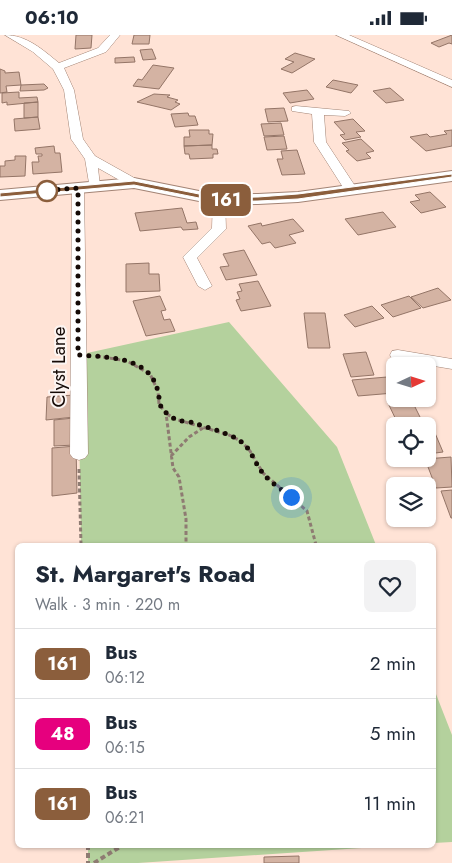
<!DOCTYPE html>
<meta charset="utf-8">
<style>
body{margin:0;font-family:Jost,sans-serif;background:#f2f2f3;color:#1f2937;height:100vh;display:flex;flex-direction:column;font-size:19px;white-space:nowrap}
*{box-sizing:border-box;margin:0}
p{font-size:16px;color:#747a83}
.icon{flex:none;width:28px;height:28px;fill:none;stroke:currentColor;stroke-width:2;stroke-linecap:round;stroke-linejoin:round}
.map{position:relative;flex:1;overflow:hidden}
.details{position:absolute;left:15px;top:508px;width:421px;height:305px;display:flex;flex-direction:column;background:#fff;border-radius:8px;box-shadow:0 1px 4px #0004}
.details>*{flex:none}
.badge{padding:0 10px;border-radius:8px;font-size:18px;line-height:32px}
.needle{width:32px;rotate:86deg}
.buttons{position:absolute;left:386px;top:322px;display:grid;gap:10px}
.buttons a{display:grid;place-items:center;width:50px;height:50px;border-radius:8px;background:#fff;box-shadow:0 1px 4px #0004;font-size:25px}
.you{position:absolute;width:25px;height:25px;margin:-12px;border:4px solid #fff;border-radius:50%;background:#1a73e8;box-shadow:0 0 0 8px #1a73e833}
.map>.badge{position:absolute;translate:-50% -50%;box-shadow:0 0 0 2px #fff}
.round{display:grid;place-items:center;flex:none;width:52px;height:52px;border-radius:8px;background:#f2f2f3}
.headline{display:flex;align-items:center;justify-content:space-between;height:85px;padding:0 20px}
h1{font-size:24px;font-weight:700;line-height:38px}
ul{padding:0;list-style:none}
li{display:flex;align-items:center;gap:15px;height:70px;padding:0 20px;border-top:1px solid #e0e1e3}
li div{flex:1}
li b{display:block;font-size:19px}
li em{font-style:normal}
li .badge{min-width:55px;font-weight:700;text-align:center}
.status{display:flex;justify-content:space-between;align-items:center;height:35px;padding:0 25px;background:#fff;direction:ltr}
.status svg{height:14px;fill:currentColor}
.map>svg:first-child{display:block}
.green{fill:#b4d19d}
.building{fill:#d4b3a3;stroke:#947567}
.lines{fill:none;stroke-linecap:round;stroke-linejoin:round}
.minor-casing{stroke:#a38475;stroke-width:1}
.tertiary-casing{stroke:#a38475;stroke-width:2}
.path-far1{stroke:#8e7b72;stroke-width:3;stroke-dasharray:4 2.5;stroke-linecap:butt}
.path{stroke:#8e7b72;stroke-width:4;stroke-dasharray:5 3;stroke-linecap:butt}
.minor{fill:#fff;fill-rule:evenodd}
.tertiary{fill:#fff;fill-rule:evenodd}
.line{fill:#8b5e3c;stroke:#fff}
.walk{stroke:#150a06;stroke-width:5;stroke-dasharray:0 9}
.stop-dot{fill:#fff;stroke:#8b5e3c;stroke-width:2.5}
.labels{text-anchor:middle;stroke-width:4;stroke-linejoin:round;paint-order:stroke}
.street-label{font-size:19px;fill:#150a06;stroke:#fcf5f2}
</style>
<div class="status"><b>06:10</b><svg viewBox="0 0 49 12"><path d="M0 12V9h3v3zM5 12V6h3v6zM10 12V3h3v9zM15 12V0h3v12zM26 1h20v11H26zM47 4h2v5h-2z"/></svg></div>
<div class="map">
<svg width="452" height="828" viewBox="0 0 452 828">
<rect width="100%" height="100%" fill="#ffe3d6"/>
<!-- green -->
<path class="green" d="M229 287 337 412 376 510H81L78 320Z
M434 654 452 700V807L434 808Z
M88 810H406L138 828H88Z"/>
<!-- building -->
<path class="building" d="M76 0H92L91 13 75 14Z
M134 0H150L149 9H132Z
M452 0V9L449 8 439 12 431 8Z
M152 14 156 24 143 25 140 15Z
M295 18 315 24 292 38 281 34 294 27 285 24Z
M134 22 135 27 115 28V23Z
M153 30 174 33 159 54 133 51 138 44 142 45Z
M0 34 5 36V38L19 37 21 50 6 51 7 57 0 58Z
M333 45 358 50 351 58 326 52Z
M44 49 48 53 44 55 20 56 21 50Z
M390 53 404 65 386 68 373 56Z
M307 55 314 64 290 68 283 58Z
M19 57V63L37 62 38 67 7 70V67L2 68V58Z
M154 59 170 60 167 62 178 65 175 67 180 69 171 75 137 67Z
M38 67V82L24 83V68Z
M284 73 288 86 268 87 265 74Z
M188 78 189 81H195L198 90 175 92 171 79Z
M38 82 40 94 15 96 14 84Z
M353 84 365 96 356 97 361 102 345 105 340 100 345 99 334 87Z
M281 88 284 100 264 101 261 89Z
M189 95H209V99H213L212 110 184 111V102H190Z
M452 95V111L426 116 410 102 427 99 430 102 447 99 444 96Z
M284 101 287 114 267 115 264 102Z
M361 104 374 116 366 118 371 123 357 126 346 116 349 115 342 108Z
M212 110V114H217L218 119H213V123L190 124 189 119H185L184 111Z
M54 111 55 118H60L62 137 33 139 32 127H39L38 121H42V119H36L35 113Z
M297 115 305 139 282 140 277 124H283L281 116Z
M15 121H26L25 141 0 142V131H5V126L15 125Z
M430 157 446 172 421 178 410 167 420 165 415 160Z
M182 173 187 188 196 187 198 194 183 195 181 192 140 196 135 178Z
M383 177 396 192 358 200 345 184Z
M293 184 304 196 289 200 296 208 275 213 270 207 262 209 248 191 261 188 262 191Z
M244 215 257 240 226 245 220 232 229 231 223 219Z
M149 228V239H159L160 256 126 257V229Z
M258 246 271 271 241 276 236 265 240 264 237 257 242 256 239 249Z
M438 253 451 265 423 273 411 262Z
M160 261 166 275 161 276 164 285 170 284 175 296 146 301 133 266Z
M409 261 421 273 393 282 381 270Z
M372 271 384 283 355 292 344 280Z
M304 278H325L330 313H308Z
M366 317 374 340 351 342 343 319Z
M387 342 394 358 358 361 352 345Z
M74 360V382L46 385 47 362Z
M411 364 423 388 399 391 387 366Z
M74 383 75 410 54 411V385Z
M427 391H432L443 417 428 419Z
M76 411 77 458 52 461V413Z
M451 422 452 452 436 453 425 424Z
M452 455V483H451L441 456Z
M299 821V828H264V822Z"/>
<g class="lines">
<!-- minor casing -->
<g class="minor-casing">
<path id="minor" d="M5 0C27 0 43 15 59 28L98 13 110 0H120L106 17 64 33 74 55 83 104 95 121 138 145 140 148 138 151H130L98 133 100 151 98 154H90L85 124 71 104 64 55 53 34 33 17Z
M336 0H349L452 45V52Z
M296 71 349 76 351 78 345 81 324 80 326 107 357 154 356 157H346L314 107 312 79 292 76V72Z
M78 149 84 153 88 419 85 423 79 425 73 423 70 419 72 153Z
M219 161 225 165 226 194 197 223 212 251 205 255 198 251 183 222 212 193 213 165Z
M398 315 452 324V334L392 324 390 320 392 316Z"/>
</g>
<!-- tertiary casing -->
<g class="tertiary-casing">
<path id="tertiary" d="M452 136V146L298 167 258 169 219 170 134 153 0 165V155L134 143 219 160 258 159 298 157Z"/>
</g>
<!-- path-far1 -->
<path class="path-far1" d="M97 321 127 326 150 339 158 356 159 369 166 378 173 433 179 442 186 484V510
M167 379 175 384 229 400 241 406 250 416 263 438 307 476 316 510
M171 421 189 402 203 393
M79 434 81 510"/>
<!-- path -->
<path class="path" d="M88 810V828
M94 828 123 810"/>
<!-- minor -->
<use href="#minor" class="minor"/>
<!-- tertiary -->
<use href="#tertiary" class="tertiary"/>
</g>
<!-- line -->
<path class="line" d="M452 139V142L298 164 258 166 219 167 134 150 0 162V158L134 146 219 163 258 162 298 159Z"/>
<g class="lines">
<!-- walk -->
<path class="walk" d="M47 156H39L78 153V320C106 322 151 321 158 357 161 371 158 373 172 382 178 387 187 386 194 388 208 393 227 397 240 406 251 413 254 427 262 437 269 447 282 454 291 462"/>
</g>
<!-- markers -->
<circle class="stop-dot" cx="47" cy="156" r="10"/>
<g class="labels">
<!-- street labels -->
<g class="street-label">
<text transform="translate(58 332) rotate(-90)" y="7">Clyst Lane</text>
</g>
</g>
</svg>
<div class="buttons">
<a><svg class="needle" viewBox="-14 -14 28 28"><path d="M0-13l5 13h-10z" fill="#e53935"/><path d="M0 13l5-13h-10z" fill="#747a83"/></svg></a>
<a><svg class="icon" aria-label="locate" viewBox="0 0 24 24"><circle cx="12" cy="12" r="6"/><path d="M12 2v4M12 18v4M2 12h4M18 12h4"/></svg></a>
<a><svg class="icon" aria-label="layers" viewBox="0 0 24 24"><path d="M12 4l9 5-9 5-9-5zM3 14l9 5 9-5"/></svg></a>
</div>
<div class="you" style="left:291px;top:462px"></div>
<b class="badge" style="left:226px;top:165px;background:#8b5e3c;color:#fff">161</b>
<section class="details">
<div class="headline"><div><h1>St. Margaret's Road</h1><p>Walk · 3 min · 220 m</p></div><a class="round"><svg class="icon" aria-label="heart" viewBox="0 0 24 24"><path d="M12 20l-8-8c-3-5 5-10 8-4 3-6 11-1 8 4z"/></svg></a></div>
<ul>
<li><span class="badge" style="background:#8b5e3c;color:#fff">161</span><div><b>Bus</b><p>06:12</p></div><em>2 min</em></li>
<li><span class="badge" style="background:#e6007e;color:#fff">48</span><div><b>Bus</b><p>06:15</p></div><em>5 min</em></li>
<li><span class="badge" style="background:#8b5e3c;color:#fff">161</span><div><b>Bus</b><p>06:21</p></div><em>11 min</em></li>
</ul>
</section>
</div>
